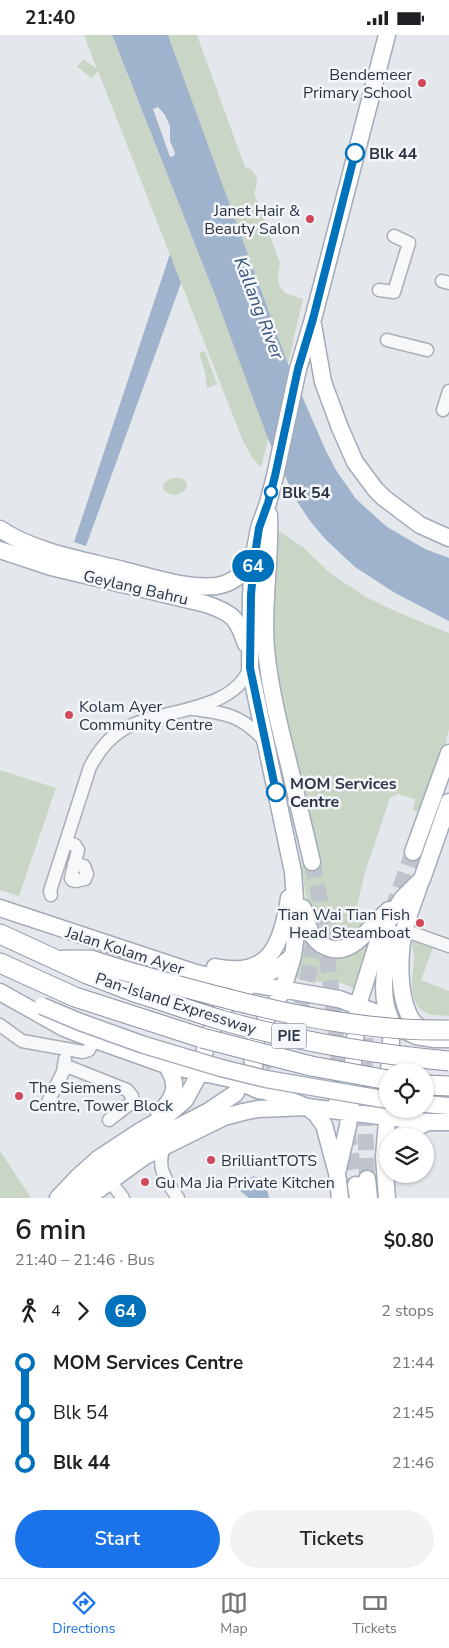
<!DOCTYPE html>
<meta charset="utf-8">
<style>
body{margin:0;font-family:"Nunito Sans",sans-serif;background:#f2f2f2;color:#202124;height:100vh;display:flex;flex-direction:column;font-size:19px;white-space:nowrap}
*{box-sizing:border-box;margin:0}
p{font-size:16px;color:#757577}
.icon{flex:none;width:28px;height:28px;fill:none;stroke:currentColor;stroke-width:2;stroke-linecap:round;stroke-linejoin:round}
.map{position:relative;height:1163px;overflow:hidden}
.sheet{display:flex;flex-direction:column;background:#fff;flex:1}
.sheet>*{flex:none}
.badge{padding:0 10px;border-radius:16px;font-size:18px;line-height:32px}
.tools{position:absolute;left:379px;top:1028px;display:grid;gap:10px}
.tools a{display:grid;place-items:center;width:55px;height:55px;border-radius:50%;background:#fff;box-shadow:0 1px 4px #0004;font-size:25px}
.map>.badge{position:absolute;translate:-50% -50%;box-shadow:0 0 0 2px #fff}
.legs{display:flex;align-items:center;gap:8px;height:55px;padding:0 15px;font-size:16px}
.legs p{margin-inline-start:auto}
.summary{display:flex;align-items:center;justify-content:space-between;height:85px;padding:0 15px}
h1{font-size:28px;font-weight:600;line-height:38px}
.action{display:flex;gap:10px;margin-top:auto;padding:10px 15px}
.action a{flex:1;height:58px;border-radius:30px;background:#1a73e8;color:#fff;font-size:20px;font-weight:600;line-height:58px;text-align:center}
.action a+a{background:#f2f2f2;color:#202124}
ul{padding:0 15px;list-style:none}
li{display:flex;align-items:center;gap:18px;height:50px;font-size:19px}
li i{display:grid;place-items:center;width:8px;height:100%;margin:0 6px;background:currentColor}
li i::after{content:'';width:12px;height:12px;margin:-6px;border:4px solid;border-radius:50%;background:#fff}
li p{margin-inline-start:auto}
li:first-child i{background:linear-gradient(#0000 50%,currentColor 0)}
li:last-child i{background:linear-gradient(currentColor 50%,#0000 0)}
.status{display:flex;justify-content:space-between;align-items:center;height:35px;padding:0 25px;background:#fff;direction:ltr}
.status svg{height:14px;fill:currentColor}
.tabs{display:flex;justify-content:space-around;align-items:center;height:70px;border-top:1px solid #e0e0e0;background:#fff;font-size:14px;color:#757577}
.tabs a{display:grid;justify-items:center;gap:2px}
.tabs .on{color:#1a73e8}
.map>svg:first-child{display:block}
.green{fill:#c9d6c5}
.water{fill:#9fb4cc}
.pier{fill:#e4e7ec}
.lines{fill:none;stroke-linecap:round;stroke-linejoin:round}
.major-tunnel{stroke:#bfc3cb;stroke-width:16;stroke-dasharray:16 8;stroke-linecap:butt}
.minor-casing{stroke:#a9aeb7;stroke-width:15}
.major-casing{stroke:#a3abb8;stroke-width:19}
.highway-casing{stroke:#8b94a3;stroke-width:21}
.minor{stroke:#f7f8fa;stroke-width:12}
.major{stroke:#fff;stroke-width:16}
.highway{stroke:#fff;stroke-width:19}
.major-bridge-casing{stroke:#a3abb8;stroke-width:19;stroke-linecap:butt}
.highway-bridge-casing{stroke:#8b94a3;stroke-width:21;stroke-linecap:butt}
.major-bridge{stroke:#fff;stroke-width:16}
.highway-bridge{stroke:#fff;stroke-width:19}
.line-1-casing{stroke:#fff;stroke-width:11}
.line-1{stroke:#0072bc;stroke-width:8}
.poi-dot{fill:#d1495b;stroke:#f4f6f9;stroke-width:2}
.stop-1-dot{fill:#fff;stroke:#0072bc;stroke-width:2.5}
.labels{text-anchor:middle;stroke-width:5;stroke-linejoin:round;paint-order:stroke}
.shield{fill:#f4f6f9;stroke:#676e7b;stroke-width:1}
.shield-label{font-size:15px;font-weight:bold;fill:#2b3445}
.poi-label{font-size:16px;fill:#2b3445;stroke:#f4f6f9;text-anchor:start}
.stop-label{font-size:16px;font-weight:bold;fill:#2b3445;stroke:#f4f6f9;text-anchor:start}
.street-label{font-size:16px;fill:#2b3445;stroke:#f4f6f9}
.water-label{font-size:18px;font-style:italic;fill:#34527a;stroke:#f4f6f9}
</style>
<div class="status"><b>21:40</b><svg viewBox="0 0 49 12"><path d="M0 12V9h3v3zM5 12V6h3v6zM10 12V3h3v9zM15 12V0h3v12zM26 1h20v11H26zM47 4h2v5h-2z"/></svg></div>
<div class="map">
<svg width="449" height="1163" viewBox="0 0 449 1163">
<rect width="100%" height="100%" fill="#e4e7ec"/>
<!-- green -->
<path class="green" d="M84 0H112L114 6 213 255 268 404 261 432 253 424 243 406 98 36 92 43 77 32 83 24 97 34Z
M168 0H197L245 132C257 135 260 147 254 157L280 228 278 242 279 250 285 258 303 264 288 329Z
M205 316 217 349 207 353 205 337 199 318Z
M173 443C180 442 186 443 187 451 183 461 172 462 164 456 161 449 166 445 173 443Z
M279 496 304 513 331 539 366 562 397 577 449 598V694L443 718 419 777 413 775 415 764 398 759 390 763 365 837 357 871 368 885 362 894 344 908H333L315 898 310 887 301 831 321 826 290 707 275 624 273 504Z
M0 735 56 753 19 861 0 855Z
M373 898 354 953 338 947H320L296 943 305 904 318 918 333 922Z
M412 905 433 913 421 945 449 956V981C442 980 432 981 426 978 406 968 413 941 414 924 415 918 411 912 412 905Z
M0 1116 31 1163H0Z"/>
<!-- water -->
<path class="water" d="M112 0H168L288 329 326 416 336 435 356 464 387 492 425 514 449 523V586L395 558 355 532 326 505 310 486 296 465 268 404 213 255Z
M170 219 181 248 86 511 74 507Z
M254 1141 266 1148 269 1163H249L234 1151Z"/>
<!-- pier -->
<path class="pier" d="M158 72 165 80 170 91V106L175 118 174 121 170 122 153 74Z"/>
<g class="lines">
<!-- major-tunnel -->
<path class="major-tunnel" d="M312 827 320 865 333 969 341 1049
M392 876 413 817
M366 979 364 1052 367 1144
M246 1047C268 1026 290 1001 300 972 309 946 312 918 316 891
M347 1095 356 1150"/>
<!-- minor casing -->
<g class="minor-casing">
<path id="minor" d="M442 246 449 248
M379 255 394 257 409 208 394 201
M387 305 427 315
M443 375 449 356
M193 674C226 678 241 680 265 706
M66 807 75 810 78 815 71 843 72 845 75 846 85 844 87 839 84 831 74 829
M51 860 50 856 90 732C98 717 107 704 122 695 159 673 231 679 250 633
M404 895 449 911
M0 990 22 1006 83 1017 89 1015 93 1004
M64 1030 127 1055 132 1061V1067L109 1085
M48 1067 63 1037 65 1024
M165 1110C155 1133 166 1145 178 1163
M110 1146 123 1163"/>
</g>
<!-- major casing -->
<g class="major-casing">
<path id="major" d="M313 290 323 347 340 393 355 427 375 454 384 463 420 490 449 503
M269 480C271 525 262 570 266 614 270 656 281 697 291 738 298 768 305 797 312 827
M0 494C34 517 83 525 123 535 152 542 185 554 216 551 232 549 244 538 253 526
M0 515 51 532 206 569C232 578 237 582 246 609
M413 817 449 718
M420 848C415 864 408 880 404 896 399 919 398 958 409 980 412 988 421 994 428 999
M0 873 196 938 229 945 339 964 380 979 391 989 416 1001 435 1004H449
M303 873C307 889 310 905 326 912 352 924 371 889 389 875
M215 932C270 944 282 909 289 863
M0 957 64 993 93 1004 166 1030 236 1045 258 1055 265 1056 307 1072 316 1079 324 1090 337 1138 340 1163
M389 1036C390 1022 392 1003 391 989 391 983 387 977 386 971 381 948 386 918 398 899
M265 1056 256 1041 252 1023 257 1000 283 955 286 944 293 921 297 892 293 837 250 633 251 560 253 526 259 493 268 468 275 441 298 334 313 284 387 0
M337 1067 346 1052 353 1028 358 970 380 900 402 864 422 844 449 767
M425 1069 449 1071
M159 1078C175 1063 180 1049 166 1030
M399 1101 428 1087
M338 1134 348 1091 351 1067
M367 1144 369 1163
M356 1150 358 1163
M73 1160 135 1114 209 1076 236 1058
M58 1163 78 1142 98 1124 139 1097 165 1082 185 1065 196 1045 210 999 222 974 251 949 282 930 293 921
M87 1163 145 1121 224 1082 243 1077 258 1074 307 1072 428 1087H449
M387 1163 384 1122 388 1074"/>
</g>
<!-- highway casing -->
<g class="highway-casing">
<path id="highway" d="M0 899 87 939 134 957
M63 925H91L122 935
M0 928 75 962 202 1003
M425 1050 449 1051"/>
</g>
<!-- minor -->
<use href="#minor" class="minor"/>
<!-- major -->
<use href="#major" class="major"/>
<!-- highway -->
<use href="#highway" class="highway"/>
<!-- major-bridge casing -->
<g class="major-bridge-casing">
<path id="major-bridge" d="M42 971 80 987 144 1010 221 1033 266 1044 388 1065"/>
</g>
<!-- highway-bridge casing -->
<g class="highway-bridge-casing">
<path id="highway-bridge" d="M122 935C228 965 337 997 449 995
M134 957C163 966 192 976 221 985 295 1006 372 1019 449 1026
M202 1003 311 1031 388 1045"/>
</g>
<!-- major-bridge -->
<use href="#major-bridge" class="major-bridge"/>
<!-- highway-bridge -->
<use href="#highway-bridge" class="highway-bridge"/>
</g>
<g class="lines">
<!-- line-1 casing -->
<g class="line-1-casing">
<path id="line-1" d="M276 757 250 633 251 560 254 526 259 493 268 468 275 441 298 334 313 284 355 118"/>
</g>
<!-- line-1 -->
<use href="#line-1" class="line-1"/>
</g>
<!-- markers -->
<g class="poi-dot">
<circle cx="422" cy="48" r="5"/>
<circle cx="310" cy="184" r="5"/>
<circle cx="69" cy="680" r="5"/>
<circle cx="420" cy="888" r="5"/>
<circle cx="19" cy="1061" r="5"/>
<circle cx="211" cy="1125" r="5"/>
<circle cx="145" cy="1147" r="5"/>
</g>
<g class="stop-1-dot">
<circle cx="355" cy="118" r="9"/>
<circle cx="271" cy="457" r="6"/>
<circle cx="276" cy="757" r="9"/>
</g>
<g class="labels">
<!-- shield labels -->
<rect class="shield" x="271.5" y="988.5" width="35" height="25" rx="4"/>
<g class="shield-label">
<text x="289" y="1006">PIE</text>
</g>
<!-- poi labels -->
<g class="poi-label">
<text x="412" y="45" text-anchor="end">Bendemeer<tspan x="412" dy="18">Primary School</tspan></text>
<text x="300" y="181" text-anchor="end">Janet Hair &amp;<tspan x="300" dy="18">Beauty Salon</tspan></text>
<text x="79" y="677">Kolam Ayer<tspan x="79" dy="18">Community Centre</tspan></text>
<text x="410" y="885" text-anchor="end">Tian Wai Tian Fish<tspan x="410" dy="18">Head Steamboat</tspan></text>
<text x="29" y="1058">The Siemens<tspan x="29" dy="18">Centre, Tower Block</tspan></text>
<text x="221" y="1131">BrilliantTOTS</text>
<text x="155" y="1153">Gu Ma Jia Private Kitchen</text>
</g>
<!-- stop labels -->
<g class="stop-label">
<text x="369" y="124">Blk 44</text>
<text x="282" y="463">Blk 54</text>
<text x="290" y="754">MOM Services<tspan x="290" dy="18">Centre</tspan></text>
</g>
<!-- street labels -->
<g class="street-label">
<text transform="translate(136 552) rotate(13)" y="6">Geylang Bahru</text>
<text transform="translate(125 915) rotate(18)" y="6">Jalan Kolam Ayer</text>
<text transform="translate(176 968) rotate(18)" y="6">Pan-Island Expressway</text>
</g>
<!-- water labels -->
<g class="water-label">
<text transform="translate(259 273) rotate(69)" y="6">Kallang River</text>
</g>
</g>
</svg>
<div class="tools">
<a><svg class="icon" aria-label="locate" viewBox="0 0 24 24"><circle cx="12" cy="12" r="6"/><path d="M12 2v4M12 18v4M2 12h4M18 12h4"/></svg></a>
<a><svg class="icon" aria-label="layers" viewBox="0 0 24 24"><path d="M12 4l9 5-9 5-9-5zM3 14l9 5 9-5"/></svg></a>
</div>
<b class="badge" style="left:253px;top:531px;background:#0072bc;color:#fff">64</b>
</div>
<section class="sheet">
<div class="summary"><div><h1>6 min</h1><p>21:40 – 21:46 · Bus</p></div><b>$0.80</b></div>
<div class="legs"><svg class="icon" aria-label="walk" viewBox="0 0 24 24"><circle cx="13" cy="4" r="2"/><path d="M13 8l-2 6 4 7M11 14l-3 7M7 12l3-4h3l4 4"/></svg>4<svg class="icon" aria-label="forward" viewBox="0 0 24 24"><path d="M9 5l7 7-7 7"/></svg><b class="badge" style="background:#0072bc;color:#fff">64</b><p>2 stops</p></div>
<ul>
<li><i style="color:#0072bc"></i><b>MOM Services Centre</b><p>21:44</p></li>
<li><i style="color:#0072bc"></i><span>Blk 54</span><p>21:45</p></li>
<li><i style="color:#0072bc"></i><b>Blk 44</b><p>21:46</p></li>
</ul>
<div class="action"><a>Start</a><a>Tickets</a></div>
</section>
<nav class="tabs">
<a class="on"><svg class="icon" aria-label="directions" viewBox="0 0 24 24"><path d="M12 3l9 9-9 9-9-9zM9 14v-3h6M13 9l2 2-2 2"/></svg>Directions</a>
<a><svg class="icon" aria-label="map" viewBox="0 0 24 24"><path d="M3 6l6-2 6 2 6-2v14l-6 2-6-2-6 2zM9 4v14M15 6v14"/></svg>Map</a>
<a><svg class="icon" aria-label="tickets" viewBox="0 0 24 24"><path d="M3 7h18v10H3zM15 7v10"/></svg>Tickets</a>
</nav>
